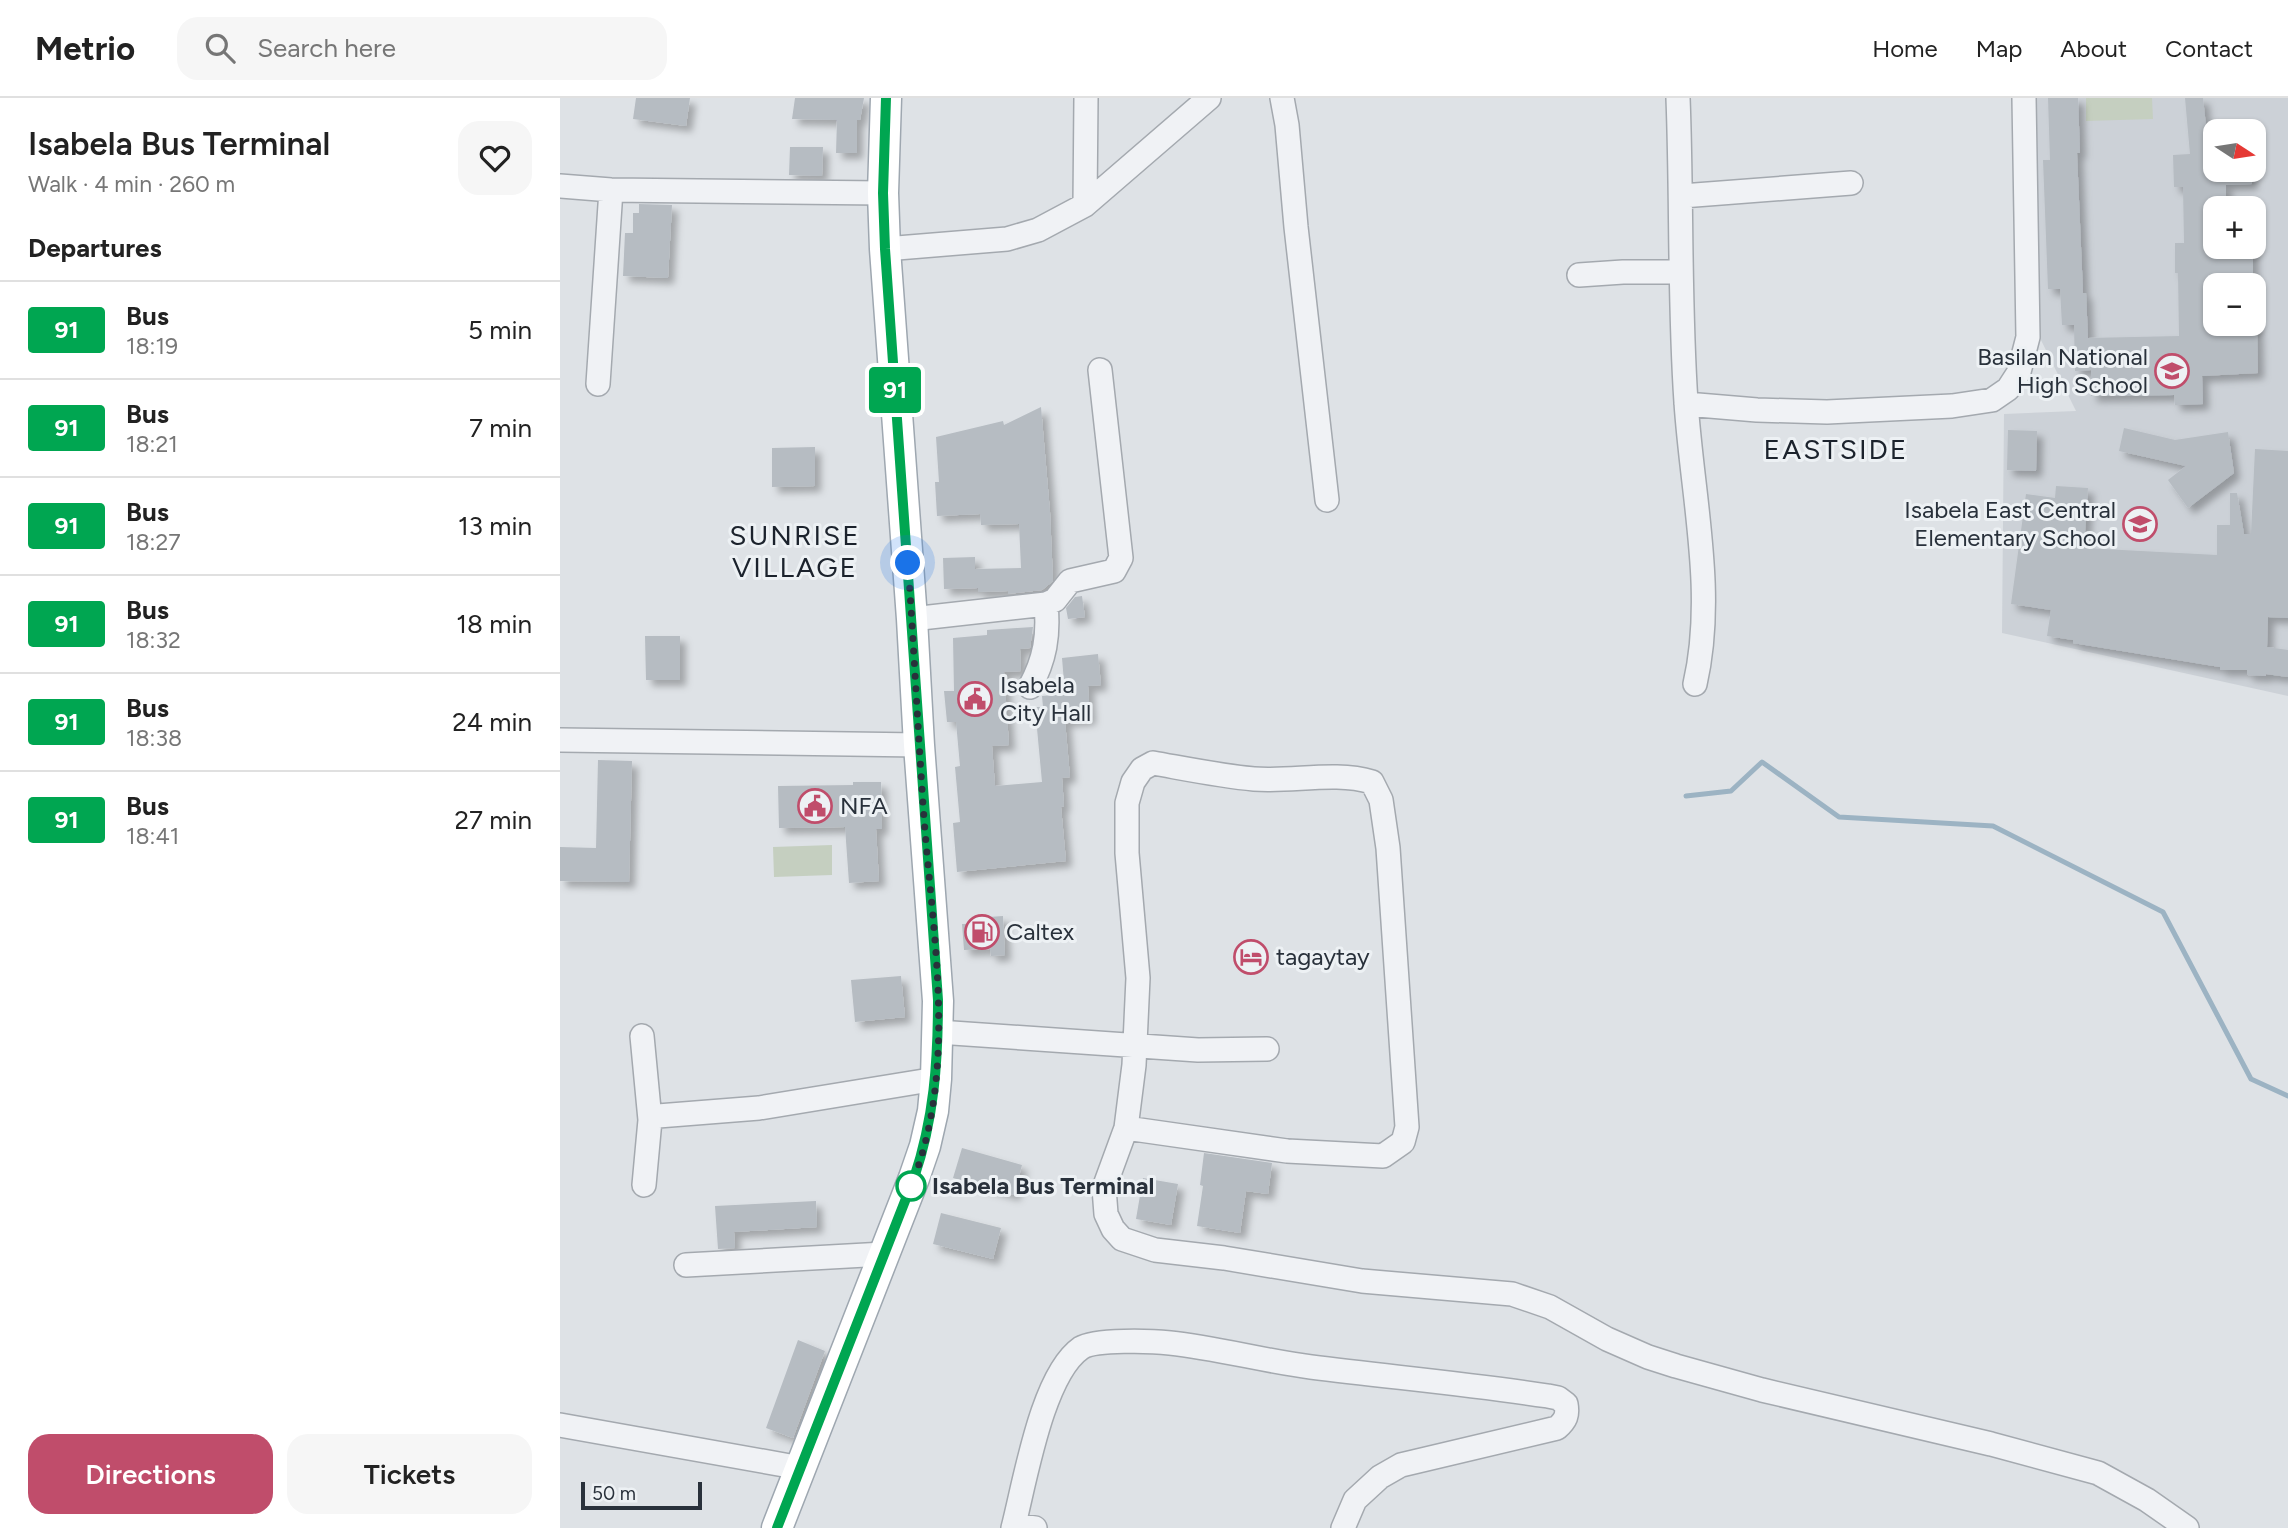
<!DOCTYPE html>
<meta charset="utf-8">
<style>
body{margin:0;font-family:Figtree,sans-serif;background:#f6f6f6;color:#222;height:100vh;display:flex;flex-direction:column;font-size:26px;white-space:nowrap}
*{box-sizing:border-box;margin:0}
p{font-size:23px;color:#767676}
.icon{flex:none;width:38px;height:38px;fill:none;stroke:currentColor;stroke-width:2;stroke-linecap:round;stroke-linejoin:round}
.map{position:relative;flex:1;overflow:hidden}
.side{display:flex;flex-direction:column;background:#fff;width:560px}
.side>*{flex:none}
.badge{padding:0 14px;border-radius:5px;font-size:24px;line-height:46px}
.needle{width:46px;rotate:102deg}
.tools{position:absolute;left:1643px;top:21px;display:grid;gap:14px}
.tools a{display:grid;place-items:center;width:63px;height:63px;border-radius:14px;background:#fff;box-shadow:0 2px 5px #0004;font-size:35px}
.scale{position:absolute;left:21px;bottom:18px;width:121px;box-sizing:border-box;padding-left:7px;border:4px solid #29313b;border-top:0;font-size:19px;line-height:24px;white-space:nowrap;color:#29313b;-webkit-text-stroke:5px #edf1f4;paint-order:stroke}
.you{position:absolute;width:35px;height:35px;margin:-18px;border:5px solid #fff;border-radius:50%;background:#1a73e8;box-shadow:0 0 0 10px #1a73e833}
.map>.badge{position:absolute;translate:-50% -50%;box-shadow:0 0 0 4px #fff}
h2{padding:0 28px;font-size:26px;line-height:63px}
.round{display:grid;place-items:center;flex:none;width:74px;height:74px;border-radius:21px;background:#f6f6f6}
.summary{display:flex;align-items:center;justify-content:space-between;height:119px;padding:0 28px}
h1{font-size:33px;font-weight:600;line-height:52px}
.button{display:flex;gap:14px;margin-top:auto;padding:14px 28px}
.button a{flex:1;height:80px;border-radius:21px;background:#c04d6b;color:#fff;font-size:28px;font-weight:600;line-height:80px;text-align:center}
.button a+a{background:#f6f6f6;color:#222}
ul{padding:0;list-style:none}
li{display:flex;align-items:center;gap:21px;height:98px;padding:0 28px;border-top:2px solid #e0e0e0}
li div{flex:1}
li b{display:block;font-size:26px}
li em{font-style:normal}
li .badge{min-width:77px;font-weight:700;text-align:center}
header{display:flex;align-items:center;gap:42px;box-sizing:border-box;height:98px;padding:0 35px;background:#fff;border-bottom:2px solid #e0e0e0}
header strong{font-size:33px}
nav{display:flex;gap:38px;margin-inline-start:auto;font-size:24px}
.search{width:490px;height:63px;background:#f6f6f6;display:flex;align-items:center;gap:18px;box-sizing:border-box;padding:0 24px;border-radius:21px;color:#767676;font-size:26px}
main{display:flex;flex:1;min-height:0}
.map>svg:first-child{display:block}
.built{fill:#ccd1d7;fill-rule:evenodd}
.green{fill:#c5cfc0}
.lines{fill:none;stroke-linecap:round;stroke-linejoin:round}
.stream{stroke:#9cb3c3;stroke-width:5}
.building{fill:#b6bcc2;filter:url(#shadow)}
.minor-casing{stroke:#a4a9af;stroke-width:26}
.major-casing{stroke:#9ea7b0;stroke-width:33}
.minor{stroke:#f0f2f5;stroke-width:23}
.major{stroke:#fff;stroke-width:30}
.line-casing{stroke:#fff;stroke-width:16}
.line{stroke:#00a651;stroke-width:10}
.walk{stroke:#29313b;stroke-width:7;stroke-dasharray:0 12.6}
.stop-dot{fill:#fff;stroke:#00a651;stroke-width:3.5}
.labels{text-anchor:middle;stroke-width:6;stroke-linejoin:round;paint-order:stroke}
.poi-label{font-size:24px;fill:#29313b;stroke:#edf1f4;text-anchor:start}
.stop-label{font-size:24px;font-weight:bold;fill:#29313b;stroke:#edf1f4;text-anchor:start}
.quarter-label{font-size:28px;letter-spacing:2px;fill:#1b222c;stroke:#edf1f4}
</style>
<header>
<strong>Metrio</strong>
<div class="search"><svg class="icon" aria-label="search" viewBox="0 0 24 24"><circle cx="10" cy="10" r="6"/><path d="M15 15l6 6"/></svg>Search here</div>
<nav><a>Home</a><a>Map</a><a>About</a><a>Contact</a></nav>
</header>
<main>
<section class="side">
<div class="summary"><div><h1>Isabela Bus Terminal</h1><p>Walk · 4 min · 260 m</p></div><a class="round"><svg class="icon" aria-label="heart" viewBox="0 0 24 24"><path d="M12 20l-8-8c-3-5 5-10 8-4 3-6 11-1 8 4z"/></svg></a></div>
<h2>Departures</h2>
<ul>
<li><span class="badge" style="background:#00a651;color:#fff">91</span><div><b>Bus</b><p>18:19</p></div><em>5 min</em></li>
<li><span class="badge" style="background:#00a651;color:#fff">91</span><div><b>Bus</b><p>18:21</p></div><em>7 min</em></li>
<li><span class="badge" style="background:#00a651;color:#fff">91</span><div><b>Bus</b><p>18:27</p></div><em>13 min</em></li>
<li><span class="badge" style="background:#00a651;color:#fff">91</span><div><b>Bus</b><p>18:32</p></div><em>18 min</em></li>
<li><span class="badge" style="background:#00a651;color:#fff">91</span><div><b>Bus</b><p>18:38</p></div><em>24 min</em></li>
<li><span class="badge" style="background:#00a651;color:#fff">91</span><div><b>Bus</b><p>18:41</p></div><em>27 min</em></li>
</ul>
<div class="button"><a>Directions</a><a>Tickets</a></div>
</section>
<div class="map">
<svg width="1728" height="1430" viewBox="0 0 1728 1430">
<defs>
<filter id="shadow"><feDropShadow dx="6" dy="6" stdDeviation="3.5" flood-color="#0004"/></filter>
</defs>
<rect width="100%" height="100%" fill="#dee2e6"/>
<!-- built -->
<path class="built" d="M1473 0H1728V598L1442 535 1444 316 1516 313 1479 238ZM1656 33H1694V72H1656ZM1656 110H1694V149H1656ZM1656 187H1694V226H1656Z"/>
<!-- green -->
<path class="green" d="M1526 0H1592L1593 21 1526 23Z
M272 747V777L214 779 213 749Z"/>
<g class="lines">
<!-- stream -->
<path class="stream" d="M1126 698 1171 693 1202 664 1279 719 1433 728 1603 814 1691 981 1728 998"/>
</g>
<!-- building -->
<path class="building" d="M76 0H130L126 28 73 21Z
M235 0H304L300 22H297V55H276L277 22 232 21Z
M1488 0H1518L1520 55H1517L1523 195H1526L1528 240 1619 238 1618 175H1615V145H1624L1623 89H1614L1613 57 1630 56 1625 0H1643L1649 56H1656V72H1691L1692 86 1666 87V110H1656V149H1693V187H1656V226H1697L1698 275 1642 278 1643 306 1615 307 1614 297 1531 298V272L1515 273 1514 227H1502L1500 191H1488L1483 62H1490Z
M230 49H263L262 78 229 77Z
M79 106 112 107 108 180 63 178 65 135H73V115H79Z
M481 309 490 414 493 483 482 492 448 496V493L418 494V490L384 491 383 460 415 459V471L461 470 459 426 421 427 420 416 377 418 375 384H379L376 339 443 323 444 327Z
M1564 330 1615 342 1668 334 1674 375 1628 410 1608 382 1626 368 1559 353Z
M1448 332 1477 333 1476 373 1447 372Z
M255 349V388L212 389V350Z
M1695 351 1728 353V520L1708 519 1707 549 1728 552V579L1706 576V578L1687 577V572H1660V569L1513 545V542L1487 538 1491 512 1451 506 1466 396 1495 400 1496 388 1528 390 1524 450 1657 457V427H1670V395H1677L1684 436H1691Z
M522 498 525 519 508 521 506 510 515 499Z
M473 529 470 550 460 551 461 573 444 574 449 647 432 648 435 688 482 684 475 609H483L482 598 505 596 502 560 538 556 541 587 528 588 530 621 505 623 510 679 502 680 504 708 501 709 506 763 397 774 393 725 400 724 395 669 400 668 396 624H387L384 593H394L393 540 427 537V532Z
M85 538H120V582H86Z
M38 662 72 663 69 784 0 783V749L36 750Z
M293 684H321L322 731H316L319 783 289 785 285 729 219 730 218 688 293 687Z
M443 818 445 857 431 858 430 851 404 852 402 826 429 825V819Z
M341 878 345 919 295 924 291 882Z
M402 1050 462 1067 454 1097 393 1080Z
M644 1055 712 1065 708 1096 686 1093 680 1135 637 1128 643 1088 640 1087Z
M583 1080 618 1086 611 1127 576 1121Z
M256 1103 257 1129 174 1134 175 1150 158 1151 155 1108Z
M381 1115 441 1130 433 1161 373 1146Z
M238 1242 265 1253 233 1340 206 1330Z"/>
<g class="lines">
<!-- minor casing -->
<g class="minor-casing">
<path id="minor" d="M722 0 727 27 736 129 767 402
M1118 0C1122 101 1119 203 1126 304 1132 397 1156 495 1135 586
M0 88 51 92 323 95
M1122 98 1291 85
M525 107 526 0
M325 151 447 141 478 132 525 107 649 0
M1019 177 1063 174H1121
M38 286 51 92
M1126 306 1197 312 1267 314 1392 308 1432 302 1448 291 1459 274 1468 239 1464 0
M352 521 486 506 495 502 510 483 554 473 561 460 540 272
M470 589C485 561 489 538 486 506
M0 642 359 647
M378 934 638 952 707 951
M82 938 90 1022 84 1087
M90 1022 98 1018 199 1010 376 981
M566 1030 727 1053 823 1058 843 1044 847 1029 828 750 821 702 812 684C775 673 733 684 694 681 661 678 627 671 593 665L582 671 573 684 567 705V755L578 880 574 967 566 1030 544 1090 546 1116 553 1131 562 1141 595 1152 664 1160 802 1183 952 1196 990 1209 1047 1241 1088 1259 1116 1268 1202 1292 1431 1346 1538 1375 1587 1402 1627 1430
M126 1167 324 1156
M0 1327 241 1370
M454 1427 475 1430
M453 1430C465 1384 482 1277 521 1250 535 1241 592 1243 610 1245 657 1250 704 1263 751 1269 830 1279 909 1286 988 1298L998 1300 1006 1306C1008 1317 1006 1322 997 1330L841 1367 820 1379 795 1402 783 1430"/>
</g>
<!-- major casing -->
<g class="major-casing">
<path id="major" d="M217 1430 354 1080 365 1048 373 1013 376 981 378 903 359 647 352 521 325 151 323 95 326 0"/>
</g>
<!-- minor -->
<use href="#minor" class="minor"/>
<!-- major -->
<use href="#major" class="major"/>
</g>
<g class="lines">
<!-- line casing -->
<g class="line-casing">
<path id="line" d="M217 1430 354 1080C374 1021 378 964 378 902L325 151 323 95 326 0"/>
</g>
<!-- line -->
<use href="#line" class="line"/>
<!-- walk -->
<path class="walk" d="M348 465C354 550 358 635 364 720 373 841 398 972 351 1088"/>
</g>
<!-- icons -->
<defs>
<g id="school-ring" transform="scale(1.75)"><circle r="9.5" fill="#edf1f4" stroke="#c04d6b" stroke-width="1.5"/><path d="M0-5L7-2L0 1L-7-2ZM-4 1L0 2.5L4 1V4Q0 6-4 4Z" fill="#c04d6b"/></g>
<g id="civic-ring" transform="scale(1.75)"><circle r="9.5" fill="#edf1f4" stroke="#c04d6b" stroke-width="1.5"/><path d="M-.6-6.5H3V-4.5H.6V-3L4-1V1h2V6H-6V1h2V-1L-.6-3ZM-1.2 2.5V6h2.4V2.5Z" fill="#c04d6b"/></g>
<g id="fuel-ring" transform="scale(1.75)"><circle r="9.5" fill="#edf1f4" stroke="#c04d6b" stroke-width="1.5"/><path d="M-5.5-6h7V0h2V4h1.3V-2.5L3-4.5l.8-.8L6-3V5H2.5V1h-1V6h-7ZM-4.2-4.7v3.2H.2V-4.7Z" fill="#c04d6b"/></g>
<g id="hotel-ring" transform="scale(1.75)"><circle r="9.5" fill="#edf1f4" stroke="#c04d6b" stroke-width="1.5"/><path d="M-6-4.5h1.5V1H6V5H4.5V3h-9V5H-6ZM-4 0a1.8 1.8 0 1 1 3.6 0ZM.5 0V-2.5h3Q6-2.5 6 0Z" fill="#c04d6b"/></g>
</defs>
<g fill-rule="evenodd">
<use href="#school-ring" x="1612" y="273"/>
<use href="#school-ring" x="1580" y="426"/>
<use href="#civic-ring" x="415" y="601"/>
<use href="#civic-ring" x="255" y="708"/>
<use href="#fuel-ring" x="422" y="834"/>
<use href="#hotel-ring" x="691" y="859"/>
</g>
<!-- markers -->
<circle class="stop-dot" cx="351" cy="1088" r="14"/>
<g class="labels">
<!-- poi labels -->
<g class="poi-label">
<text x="1588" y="267" text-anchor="end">Basilan National<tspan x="1588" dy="28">High School</tspan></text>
<text x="1556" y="420" text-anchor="end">Isabela East Central<tspan x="1556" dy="28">Elementary School</tspan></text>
<text x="440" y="595">Isabela<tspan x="440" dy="28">City Hall</tspan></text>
<text x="280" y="716">NFA</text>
<text x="446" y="842">Caltex</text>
<text x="716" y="867">tagaytay</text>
</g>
<!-- stop labels -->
<g class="stop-label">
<text x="372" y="1096">Isabela Bus Terminal</text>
</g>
<!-- quarter labels -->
<g class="quarter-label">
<text x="1276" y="361">EASTSIDE</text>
<text x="235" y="447">SUNRISE<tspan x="235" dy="32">VILLAGE</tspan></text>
</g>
</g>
</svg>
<div class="tools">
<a><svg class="needle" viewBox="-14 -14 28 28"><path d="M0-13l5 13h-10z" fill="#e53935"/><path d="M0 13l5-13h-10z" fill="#767676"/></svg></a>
<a>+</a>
<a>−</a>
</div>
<div class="scale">50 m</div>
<div class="you" style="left:348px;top:465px"></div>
<b class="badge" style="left:335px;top:292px;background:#00a651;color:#fff">91</b>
</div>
</main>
